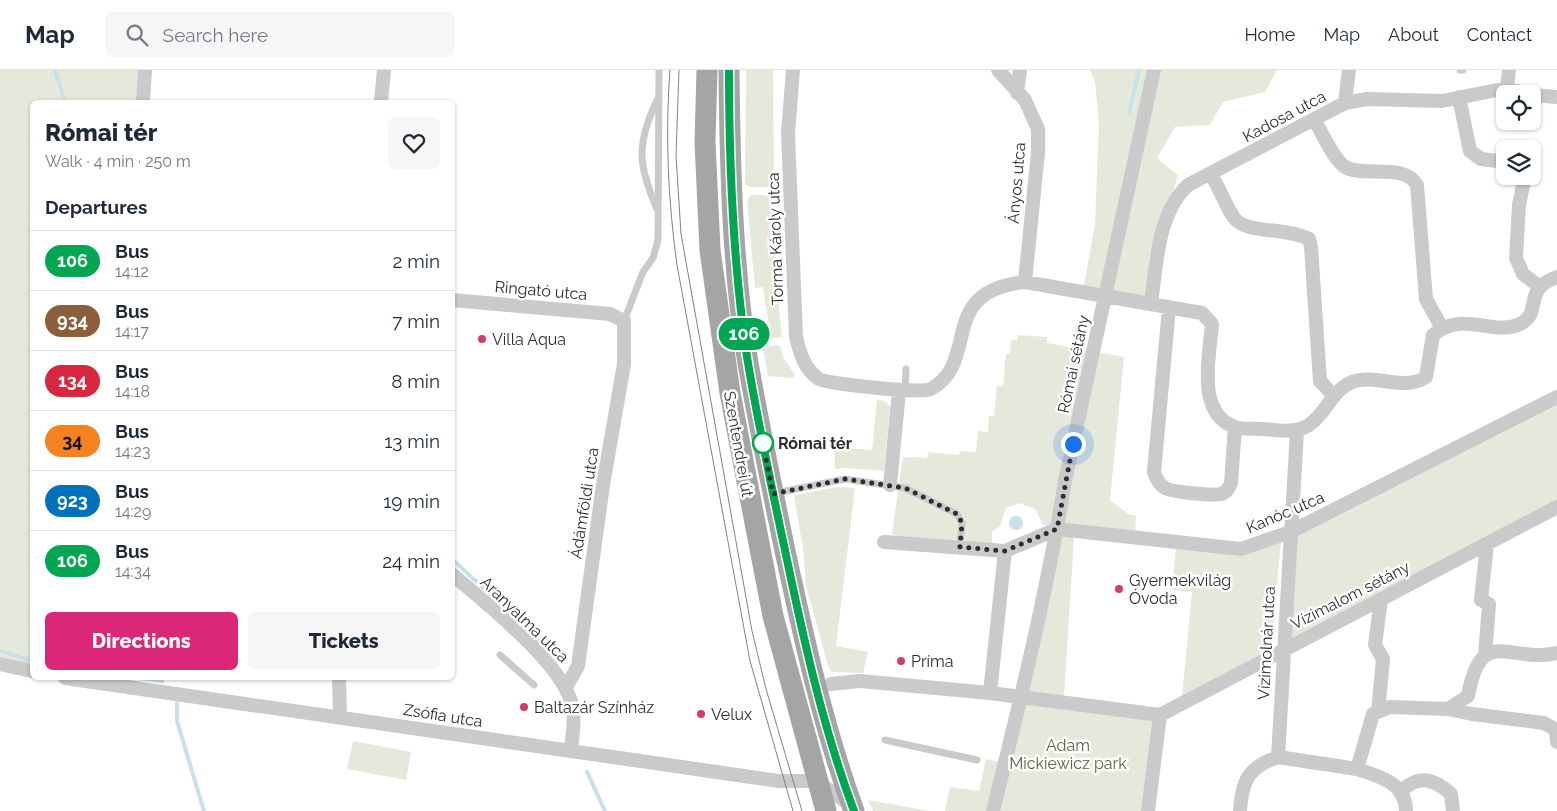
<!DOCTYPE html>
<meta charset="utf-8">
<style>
body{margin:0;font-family:Raleway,sans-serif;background:#f6f6f7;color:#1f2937;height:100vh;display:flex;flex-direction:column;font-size:19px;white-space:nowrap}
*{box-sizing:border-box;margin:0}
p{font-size:16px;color:#747a83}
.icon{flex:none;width:28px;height:28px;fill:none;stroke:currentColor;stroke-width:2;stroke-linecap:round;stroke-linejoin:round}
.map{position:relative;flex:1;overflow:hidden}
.sheet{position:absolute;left:30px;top:30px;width:425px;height:580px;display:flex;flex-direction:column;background:#fff;border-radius:8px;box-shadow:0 1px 4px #0004}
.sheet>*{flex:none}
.badge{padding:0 10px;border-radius:16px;font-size:18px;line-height:32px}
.tools{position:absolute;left:1496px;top:15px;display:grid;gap:10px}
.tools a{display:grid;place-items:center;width:45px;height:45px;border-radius:8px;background:#fff;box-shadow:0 1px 4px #0004;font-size:25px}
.you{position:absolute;width:25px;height:25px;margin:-12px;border:4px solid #fff;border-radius:50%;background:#1a73e8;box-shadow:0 0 0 8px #1a73e833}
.map>.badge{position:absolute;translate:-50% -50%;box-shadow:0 0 0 2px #fff}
h2{padding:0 15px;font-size:19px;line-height:45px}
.round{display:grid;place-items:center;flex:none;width:52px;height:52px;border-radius:8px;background:#f6f6f7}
.summary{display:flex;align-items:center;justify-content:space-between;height:85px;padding:0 15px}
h1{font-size:24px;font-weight:800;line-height:38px}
.primary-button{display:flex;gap:10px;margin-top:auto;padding:10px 15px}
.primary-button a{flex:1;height:58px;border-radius:8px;background:#db2777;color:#fff;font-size:20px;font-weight:800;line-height:58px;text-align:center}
.primary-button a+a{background:#f6f6f7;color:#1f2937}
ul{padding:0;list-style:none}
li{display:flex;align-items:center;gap:15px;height:60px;padding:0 15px;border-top:1px solid #e0e1e3}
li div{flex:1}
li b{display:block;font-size:19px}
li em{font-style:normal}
li .badge{min-width:55px;font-weight:700;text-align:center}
header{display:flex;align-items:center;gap:30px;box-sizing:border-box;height:70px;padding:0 25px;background:#fff;border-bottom:1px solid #e0e1e3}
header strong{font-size:24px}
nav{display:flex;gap:28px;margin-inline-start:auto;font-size:18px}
.search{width:350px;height:45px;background:#f6f6f7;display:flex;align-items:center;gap:12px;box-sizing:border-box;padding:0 18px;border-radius:8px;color:#747a83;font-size:19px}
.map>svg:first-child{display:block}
.green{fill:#e5e9db}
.water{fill:#c8e1e8}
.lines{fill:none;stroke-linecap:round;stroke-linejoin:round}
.stream{stroke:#c8e1e8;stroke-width:4}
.lane{stroke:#cacaca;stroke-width:7}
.street{stroke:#cacaca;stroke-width:14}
.primary{stroke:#a5a5a5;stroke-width:21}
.tram{stroke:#828282;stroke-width:1}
.line-casing{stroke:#fff;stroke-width:11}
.line{stroke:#00a651;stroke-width:8}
.walk{stroke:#2d2d2d;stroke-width:5;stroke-dasharray:0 9}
.poi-dot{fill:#d63c61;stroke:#fff;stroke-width:2}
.stop-dot{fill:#fff;stroke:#00a651;stroke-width:2.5}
.labels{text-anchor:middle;stroke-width:5;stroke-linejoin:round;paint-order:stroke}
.street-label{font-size:16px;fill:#2d2d2d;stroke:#fff}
.poi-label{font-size:16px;fill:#2d2d2d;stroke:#fff;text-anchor:start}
.stop-label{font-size:16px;font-weight:bold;fill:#2d2d2d;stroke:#fff;text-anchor:start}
.park-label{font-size:16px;fill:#56643e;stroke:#fff}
</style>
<header>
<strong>Map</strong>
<div class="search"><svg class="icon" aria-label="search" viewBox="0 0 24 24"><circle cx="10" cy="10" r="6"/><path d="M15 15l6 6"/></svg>Search here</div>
<nav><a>Home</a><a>Map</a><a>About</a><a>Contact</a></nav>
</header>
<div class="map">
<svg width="1557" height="741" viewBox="0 0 1557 741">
<rect width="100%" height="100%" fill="#fff"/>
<!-- green -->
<path class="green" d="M0 0H145L143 32H32V601L0 595Z
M746 0H773L774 117H750L745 114Z
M1090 0H1277L1265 22 1223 32 1210 55 1175 57 1157 88 1178 105 1168 141 1151 233 1083 221 1095 154 1099 53 1095 12Z
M751 125H774L775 202 782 267 771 269 763 217 755 218 747 129Z
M1018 265 1047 267V273L1124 287 1110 430 1128 444 1136 446 1135 468 1043 455 1035 439 1019 433 1006 438 1000 456 992 462V480L910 473 892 464 903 387 927 388 928 382 959 385 960 381 976 382 978 361 988 362 989 346H994L997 316H1003L1006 284H1010L1011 270H1017Z
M776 275 781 277 783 287 795 305 793 308 768 306 763 277Z
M1557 327V436L1283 579 1290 462Z
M877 330 885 331 890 337 884 401 845 398 835 399 834 377 872 380Z
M837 417 855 418 836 576 868 582 863 603 832 602 829 599 806 516 803 479 794 425Z
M1058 466 1074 467 1064 628 1158 639 1182 626 1192 522 1172 520 1176 476 1281 471 1271 581 1154 646 1145 741H945L950 717 979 721 986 689 999 692Z
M353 671 411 682 406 710 347 699Z
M868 730 930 741H873Z"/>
<!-- water -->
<path class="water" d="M1009 453a7 7 0 1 1 14 0a7 7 0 1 1-14 0Z"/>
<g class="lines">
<!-- stream -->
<path class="stream" d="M55 0 65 32
M1129 43 1139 0
M452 489 562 591
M0 581 32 591
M141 608 162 611
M177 633V651L204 741
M587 702 605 741"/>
<!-- lane -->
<path class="lane" d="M1460 0H1463
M657 139C638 95 636 75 657 30
M624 251 643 202 653 188 658 170 659 0
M905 321 906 299
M776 423 845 409 905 418 957 444 962 453 960 477
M500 585 534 615
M885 670 977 690"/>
<!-- street -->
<path class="street" d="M793 0 788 63 796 267C800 283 804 299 819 309 828 314 923 324 931 319 981 291 936 221 1025 212L1202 243 1212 254C1210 285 1195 343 1235 357 1243 360 1254 358 1262 359 1279 360 1294 364 1309 355 1326 344 1332 320 1352 312 1376 303 1403 322 1426 307L1433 265C1463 239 1494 268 1522 253 1542 242 1522 219 1557 207
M998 0 1025 30 1038 59V82L1025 212
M1507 18 1509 0
M1017 23 1020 0
M1532 25 1557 27
M1459 27 1470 81 1481 89 1505 92
M143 32 145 0
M381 32 384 0
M1345 33 1349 0
M1314 49C1321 61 1335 93 1347 98 1367 107 1404 93 1417 115L1426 229 1442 258
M1211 105C1220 118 1226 138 1235 149 1248 164 1287 157 1309 169L1311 177 1320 311 1334 326
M1525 106 1519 135 1516 188 1523 204 1540 217
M452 230 610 244 624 251V294L603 415 578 596 566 617
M1151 233C1157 193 1157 144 1188 115L1345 33 1367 29 1442 31 1507 18 1526 24
M1169 238 1154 402C1156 408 1159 415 1165 418 1171 422 1213 426 1221 424 1227 422 1229 418 1231 413L1235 357
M890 415 899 321
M1005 481 1057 459 1241 479 1290 462 1557 327
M452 504C486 534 566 595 573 639 575 652 572 668 571 681
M1485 586 1489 534 1481 530 1487 474
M0 594 32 601
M65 608 779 711H816L851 735
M339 608 340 647
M831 614 860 611 990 623 1005 481 884 472
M990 623 1160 645
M1448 639 1472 644 1544 653 1556 660 1557 672
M1378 642 1383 589 1375 575 1381 529
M1160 645 1557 437
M1278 687 1297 361
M1357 699C1379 706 1406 713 1406 741
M1402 721C1418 704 1435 709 1451 724L1453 741
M993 741C1020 632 1047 522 1065 411L1154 0
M1148 741 1160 645
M1240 741C1242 711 1248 697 1278 687L1357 699 1373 644 1390 637 1448 639 1468 626C1481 553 1510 594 1557 583"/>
<!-- primary -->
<path class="primary" d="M707 0 705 72 710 180 730 323 773 546 826 741
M729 0C730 96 732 193 747 287 758 352 772 417 785 481 804 569 823 656 854 741"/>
<!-- tram -->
<path class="tram" d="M670 0C665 65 668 130 677 195L750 591 793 741
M679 0 676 86 681 164 752 561 766 619 802 741"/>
</g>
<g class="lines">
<!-- line casing -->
<g class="line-casing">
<path id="line" d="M729 0C729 96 733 193 747 287 758 354 772 419 786 485 804 571 823 658 854 741"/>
</g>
<!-- line -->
<use href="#line" class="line"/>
<!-- walk -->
<path class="walk" d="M763 373 761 364 773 424 845 409 905 418 957 444 962 453 960 477 1005 481 1057 459 1073 374"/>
</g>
<!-- markers -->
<g class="poi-dot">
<circle cx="482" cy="269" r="5"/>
<circle cx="1119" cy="519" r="5"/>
<circle cx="901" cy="591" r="5"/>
<circle cx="524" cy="637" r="5"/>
<circle cx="701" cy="644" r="5"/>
</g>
<circle class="stop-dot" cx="763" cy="373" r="10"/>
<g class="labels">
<!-- street labels -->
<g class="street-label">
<text transform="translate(1284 46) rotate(-28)" y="6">Kadosa utca</text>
<text transform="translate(1016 113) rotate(-85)" y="6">Ányos utca</text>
<text transform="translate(775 169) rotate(-92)" y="6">Torma Károly utca</text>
<text transform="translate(541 220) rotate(5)" y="6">Ringató utca</text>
<text transform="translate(1073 294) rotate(-78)" y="6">Római sétány</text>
<text transform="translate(739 374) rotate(80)" y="6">Szentendrei út</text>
<text transform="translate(584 433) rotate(-81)" y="6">Ádámföldi utca</text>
<text transform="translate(1285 442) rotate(-23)" y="6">Kanóc utca</text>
<text transform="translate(1350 525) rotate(-27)" y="6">Vízimalom sétány</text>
<text transform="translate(525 549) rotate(44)" y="6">Aranyalma utca</text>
<text transform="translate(1266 573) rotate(-87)" y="6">Vízimolnár utca</text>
<text transform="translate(443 645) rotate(9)" y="6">Zsófia utca</text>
</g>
<!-- poi labels -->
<g class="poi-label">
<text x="492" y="275">Villa Aqua</text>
<text x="1129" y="516">Gyermekvilág<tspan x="1129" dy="18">Óvoda</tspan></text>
<text x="911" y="597">Príma</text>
<text x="534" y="643">Baltazár Színház</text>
<text x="711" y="650">Velux</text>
</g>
<!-- stop labels -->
<g class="stop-label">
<text x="778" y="379">Római tér</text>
</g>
<!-- park labels -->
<g class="park-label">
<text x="1068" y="681">Adam<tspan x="1068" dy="18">Mickiewicz park</tspan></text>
</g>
</g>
</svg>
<div class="tools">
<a><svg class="icon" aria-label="locate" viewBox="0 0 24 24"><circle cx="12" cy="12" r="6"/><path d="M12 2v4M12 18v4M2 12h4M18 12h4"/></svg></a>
<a><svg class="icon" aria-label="layers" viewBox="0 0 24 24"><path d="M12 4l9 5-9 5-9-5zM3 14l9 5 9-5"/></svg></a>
</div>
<div class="you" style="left:1073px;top:374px"></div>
<b class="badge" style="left:744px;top:264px;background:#00a651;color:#fff">106</b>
<section class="sheet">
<div class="summary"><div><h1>Római tér</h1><p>Walk · 4 min · 250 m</p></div><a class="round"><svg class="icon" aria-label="heart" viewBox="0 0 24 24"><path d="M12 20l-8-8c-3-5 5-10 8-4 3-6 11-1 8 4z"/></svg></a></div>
<h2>Departures</h2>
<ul>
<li><span class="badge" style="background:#00a651;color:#fff">106</span><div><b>Bus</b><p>14:12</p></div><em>2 min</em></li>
<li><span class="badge" style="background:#8b5e3c;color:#fff">934</span><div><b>Bus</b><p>14:17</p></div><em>7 min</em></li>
<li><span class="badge" style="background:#d7263d;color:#fff">134</span><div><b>Bus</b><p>14:18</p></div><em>8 min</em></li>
<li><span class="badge" style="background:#f58220;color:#111">34</span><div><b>Bus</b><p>14:23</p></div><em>13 min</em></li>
<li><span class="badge" style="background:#0072bc;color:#fff">923</span><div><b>Bus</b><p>14:29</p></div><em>19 min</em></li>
<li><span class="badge" style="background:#00a651;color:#fff">106</span><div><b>Bus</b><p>14:34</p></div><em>24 min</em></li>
</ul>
<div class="primary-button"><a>Directions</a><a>Tickets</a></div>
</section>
</div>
